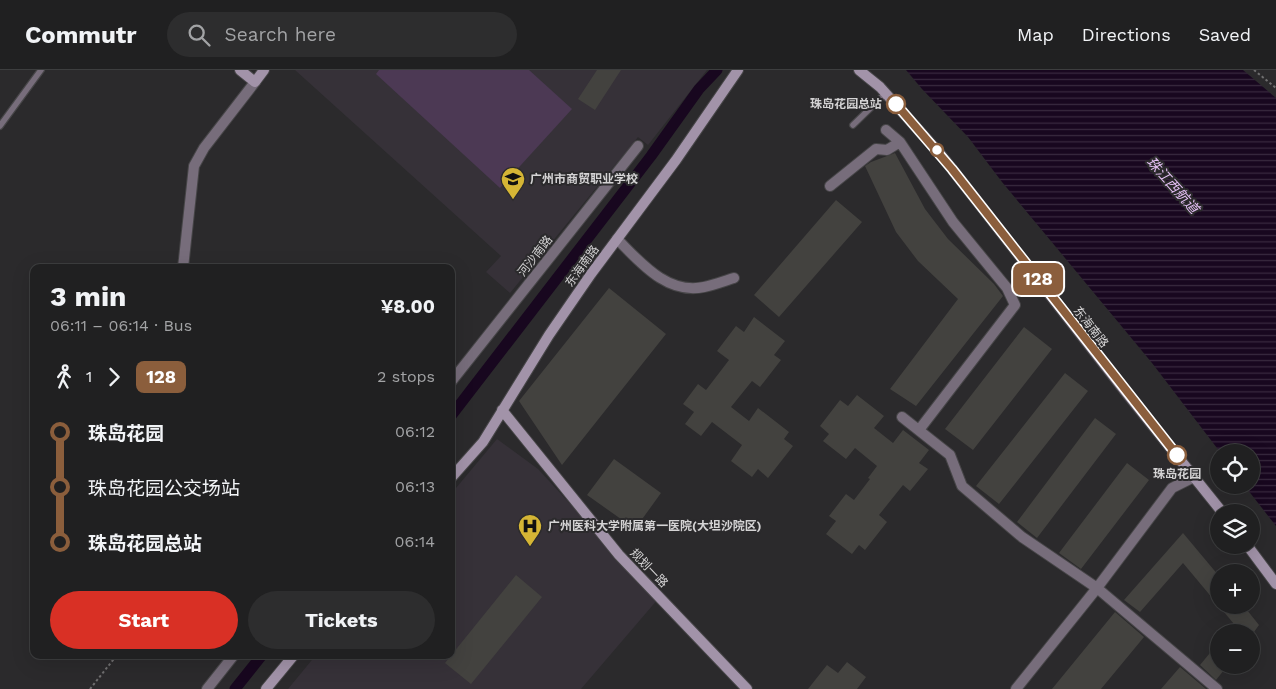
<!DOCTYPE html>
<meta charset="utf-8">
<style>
body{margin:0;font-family:"Work Sans","Noto Sans SC",sans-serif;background:#2d2d2e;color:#f1f3f6;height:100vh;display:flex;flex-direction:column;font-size:19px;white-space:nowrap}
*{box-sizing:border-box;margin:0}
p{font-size:16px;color:#a2a3a5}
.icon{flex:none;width:28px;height:28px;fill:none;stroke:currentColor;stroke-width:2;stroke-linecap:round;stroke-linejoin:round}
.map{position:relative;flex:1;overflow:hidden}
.details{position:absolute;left:30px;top:194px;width:425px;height:395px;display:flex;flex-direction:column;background:#202021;border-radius:10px;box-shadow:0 5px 20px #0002,0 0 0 1px #3d3e3f}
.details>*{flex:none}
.badge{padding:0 10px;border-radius:8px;font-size:18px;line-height:32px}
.buttons{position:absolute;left:1210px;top:374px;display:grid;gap:10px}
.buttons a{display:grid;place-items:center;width:50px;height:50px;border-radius:50%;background:#202021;box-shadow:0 5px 20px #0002,0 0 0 1px #3d3e3f;font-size:25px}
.map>.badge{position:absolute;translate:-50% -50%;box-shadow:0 0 0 2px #fff}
.legs{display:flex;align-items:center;gap:8px;height:55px;padding:0 20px;font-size:16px}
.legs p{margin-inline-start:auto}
.headline{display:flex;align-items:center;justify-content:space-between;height:85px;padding:0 20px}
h1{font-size:28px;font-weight:700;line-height:38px}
.primary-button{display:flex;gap:10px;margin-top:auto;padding:10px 20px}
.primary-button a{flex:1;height:58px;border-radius:30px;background:#d93025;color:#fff;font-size:20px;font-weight:700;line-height:58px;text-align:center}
.primary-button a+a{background:#2d2d2e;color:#f1f3f6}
ul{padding:0 20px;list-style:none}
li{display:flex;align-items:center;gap:18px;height:55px;font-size:19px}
li i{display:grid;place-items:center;width:8px;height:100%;margin:0 6px;background:currentColor}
li i::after{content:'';width:12px;height:12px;margin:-6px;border:4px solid;border-radius:50%;background:#202021}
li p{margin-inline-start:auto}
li:first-child i{background:linear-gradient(#0000 50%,currentColor 0)}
li:last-child i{background:linear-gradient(currentColor 50%,#0000 0)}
header{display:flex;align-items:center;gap:30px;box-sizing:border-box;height:70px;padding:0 25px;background:#202021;border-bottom:1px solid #3d3e3f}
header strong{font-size:24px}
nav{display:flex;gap:28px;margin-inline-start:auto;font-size:18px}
.search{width:350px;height:45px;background:#2d2d2e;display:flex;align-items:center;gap:12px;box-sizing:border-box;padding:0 18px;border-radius:28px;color:#a2a3a5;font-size:19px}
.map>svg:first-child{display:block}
.built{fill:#363138}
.pitch{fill:#4c3954}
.water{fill:url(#water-rules)}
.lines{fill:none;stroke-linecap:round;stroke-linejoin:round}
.canal{stroke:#18071f;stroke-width:11}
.building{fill:#43423f}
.lane-casing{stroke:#464547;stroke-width:8}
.street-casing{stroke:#464547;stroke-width:12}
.secondary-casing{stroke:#464547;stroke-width:12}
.path{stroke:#6f6e6f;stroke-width:2;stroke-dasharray:2.5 2.5;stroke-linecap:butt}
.lane{stroke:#776d7b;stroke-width:5.5}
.street{stroke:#776d7b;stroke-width:10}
.secondary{stroke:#a293a9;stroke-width:10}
.line-1-casing{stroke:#fff;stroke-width:11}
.line-1{stroke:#8b5e3c;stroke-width:8}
.stop-1-dot{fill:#fff;stroke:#8b5e3c;stroke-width:2.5}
.labels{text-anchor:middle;stroke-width:4;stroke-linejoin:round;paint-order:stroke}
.stop-label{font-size:12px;font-weight:bold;fill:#d4d3d4;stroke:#2b2a2c;text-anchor:end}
.poi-label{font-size:12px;font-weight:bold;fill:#d4d3d4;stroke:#2b2a2c;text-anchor:start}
.street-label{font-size:12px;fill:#d4d3d4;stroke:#2b2a2c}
.water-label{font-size:14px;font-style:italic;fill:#e3bff4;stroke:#2b2a2c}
</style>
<header>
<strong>Commutr</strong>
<div class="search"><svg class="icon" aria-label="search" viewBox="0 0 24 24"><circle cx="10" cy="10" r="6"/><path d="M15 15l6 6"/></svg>Search here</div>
<nav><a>Map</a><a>Directions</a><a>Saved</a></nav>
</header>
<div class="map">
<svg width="1276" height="619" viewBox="0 0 1276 619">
<defs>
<pattern id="water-rules" width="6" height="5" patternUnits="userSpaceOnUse" patternTransform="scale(1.25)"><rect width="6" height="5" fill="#18071f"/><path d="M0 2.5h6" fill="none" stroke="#392a3f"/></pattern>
</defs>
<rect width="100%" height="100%" fill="#2b2a2c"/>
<!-- built -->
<path class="built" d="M295 0H707L648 75 638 67 510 223 486 202 501 186Z
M497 369 538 399 658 529 581 619H288L316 585H451V424Z"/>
<!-- pitch -->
<path class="pitch" d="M379 0H529L572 39 500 118 376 4Z"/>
<!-- water -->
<path class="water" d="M906 0H1243L1276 28V456L1244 415H1251V382H1220L1152 293 1002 112 968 67 922 19Z"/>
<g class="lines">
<!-- canal -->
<path class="canal" d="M451 346 651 86 699 19 717 0
M235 619 262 585"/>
</g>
<!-- building -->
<path class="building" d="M597 0H621L595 40 578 29Z
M895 83 925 139 948 169 994 214 1003 226 916 336 890 319 958 229 918 191 896 162 865 96 871 92Z
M836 130 862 152 779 247 754 225Z
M609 218 666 264 562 395 519 331Z
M754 247 785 271 774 285 781 290 760 317 752 311 731 337 749 351 758 338 789 362 784 369 793 376 768 408 758 399 752 407 731 391 742 375 712 352 701 366 685 354 694 342 683 334 698 314 706 320 729 290 717 281 736 256 744 262Z
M1024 257 1052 279 973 380 945 359Z
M1065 303 1088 321 999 434 976 416Z
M857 325 884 346 874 358 893 373 903 360 929 380 919 393 928 399 910 421 903 415 879 445 887 452 865 480 859 475 852 484 826 464 836 451 829 446 846 424 854 430 870 409 868 408 877 396 855 378 846 389 823 371 829 364 820 356 840 330 848 336Z
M1095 348 1116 364 1037 468 1017 452Z
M614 389 661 423 635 459 587 425Z
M1127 393 1149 410 1081 499 1059 483Z
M1183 463 1219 506V535H1243L1259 555 1254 562H1227L1234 554 1183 493 1140 542 1124 530Z
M516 505 542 527 471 614 445 593Z
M1115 542 1144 567 1101 619H1052Z
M1219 572V595H1228L1216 610 1200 595Z
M847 592 866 607 857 619H808L827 595 838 603Z
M1180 597 1206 619H1161Z"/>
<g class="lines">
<!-- lane casing -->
<g class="lane-casing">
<path id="lane" d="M853 55 886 23
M0 56 41 0"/>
</g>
<!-- street casing -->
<g class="street-casing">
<path id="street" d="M886 60 900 72 953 152 1007 218 1015 235 919 360
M830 116 876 79 887 80 900 72
M617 169C640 192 667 225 704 217 714 215 724 211 734 208
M183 198 194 96 204 78 255 12
M451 312 638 76
M902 347 950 385 962 416 1022 467 1097 518 1217 619
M207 619 234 585
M1016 619 1097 518 1172 418 1194 407"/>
</g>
<!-- secondary casing -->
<g class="secondary-casing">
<path id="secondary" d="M240 0 255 12 264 0
M859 0 880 17 941 85 1125 321 1222 442
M502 340 619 485 747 619
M451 408 483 372 549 265 591 204 676 90 738 0
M1247 475 1276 514
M266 619 294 585"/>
</g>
<!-- path -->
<path class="path" d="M1254 0 1276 18
M90 619 117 585"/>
<!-- lane -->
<use href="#lane" class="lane"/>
<!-- street -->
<use href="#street" class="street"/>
<!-- secondary -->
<use href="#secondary" class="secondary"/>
</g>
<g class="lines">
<!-- line-1 casing -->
<g class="line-1-casing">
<path id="line-1" d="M896 34 952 99 1177 385"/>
</g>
<!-- line-1 -->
<use href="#line-1" class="line-1"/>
</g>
<!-- icons -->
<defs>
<g id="school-pin" transform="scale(1.25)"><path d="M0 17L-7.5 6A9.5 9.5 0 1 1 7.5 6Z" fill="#d5b535" stroke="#2b2a2c"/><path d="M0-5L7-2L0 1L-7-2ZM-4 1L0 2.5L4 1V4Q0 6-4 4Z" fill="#111"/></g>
<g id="hospital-pin" transform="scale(1.25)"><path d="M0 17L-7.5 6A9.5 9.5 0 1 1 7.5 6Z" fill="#d5b535" stroke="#2b2a2c"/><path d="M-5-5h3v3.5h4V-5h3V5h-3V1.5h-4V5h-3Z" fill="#111"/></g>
</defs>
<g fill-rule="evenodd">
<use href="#school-pin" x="513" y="109"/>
<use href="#hospital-pin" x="530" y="456"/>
</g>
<!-- markers -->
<g class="stop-1-dot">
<circle cx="896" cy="34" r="9"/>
<circle cx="937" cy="80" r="6"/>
<circle cx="1177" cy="385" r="9"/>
</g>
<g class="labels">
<!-- stop labels -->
<g class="stop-label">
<text x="882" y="38">珠岛花园总站</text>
<text x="1177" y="408" text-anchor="middle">珠岛花园</text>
</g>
<!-- poi labels -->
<g class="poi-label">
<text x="530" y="113">广州市商贸职业学校</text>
<text x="548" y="460">广州医科大学附属第一医院(大坦沙院区)</text>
</g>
<!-- street labels -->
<g class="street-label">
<text transform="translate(535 186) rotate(-52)" y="4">河沙南路</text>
<text transform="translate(582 196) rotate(-54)" y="4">东海南路</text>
<text transform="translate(1091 257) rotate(52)" y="4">东海南路</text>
<text transform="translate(649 498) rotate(46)" y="4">规划一路</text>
</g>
<!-- water labels -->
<g class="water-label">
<text transform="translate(1173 115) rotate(48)" y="5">珠江西航道</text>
</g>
</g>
</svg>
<div class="buttons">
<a><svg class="icon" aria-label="locate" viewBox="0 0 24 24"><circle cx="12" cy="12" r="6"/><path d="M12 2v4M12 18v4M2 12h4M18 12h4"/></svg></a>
<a><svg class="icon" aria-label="layers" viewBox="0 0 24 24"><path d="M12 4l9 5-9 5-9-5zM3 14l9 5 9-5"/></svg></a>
<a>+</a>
<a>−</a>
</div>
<b class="badge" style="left:1038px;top:209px;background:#8b5e3c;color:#fff">128</b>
<section class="details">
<div class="headline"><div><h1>3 min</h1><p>06:11 – 06:14 · Bus</p></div><b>¥8.00</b></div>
<div class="legs"><svg class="icon" aria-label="walk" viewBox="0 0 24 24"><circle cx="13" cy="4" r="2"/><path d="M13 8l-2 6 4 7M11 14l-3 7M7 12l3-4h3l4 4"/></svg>1<svg class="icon" aria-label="forward" viewBox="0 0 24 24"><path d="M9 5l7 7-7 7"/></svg><b class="badge" style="background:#8b5e3c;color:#fff">128</b><p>2 stops</p></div>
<ul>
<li><i style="color:#8b5e3c"></i><b>珠岛花园</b><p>06:12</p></li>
<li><i style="color:#8b5e3c"></i><span>珠岛花园公交场站</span><p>06:13</p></li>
<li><i style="color:#8b5e3c"></i><b>珠岛花园总站</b><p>06:14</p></li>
</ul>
<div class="primary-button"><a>Start</a><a>Tickets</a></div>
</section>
</div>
